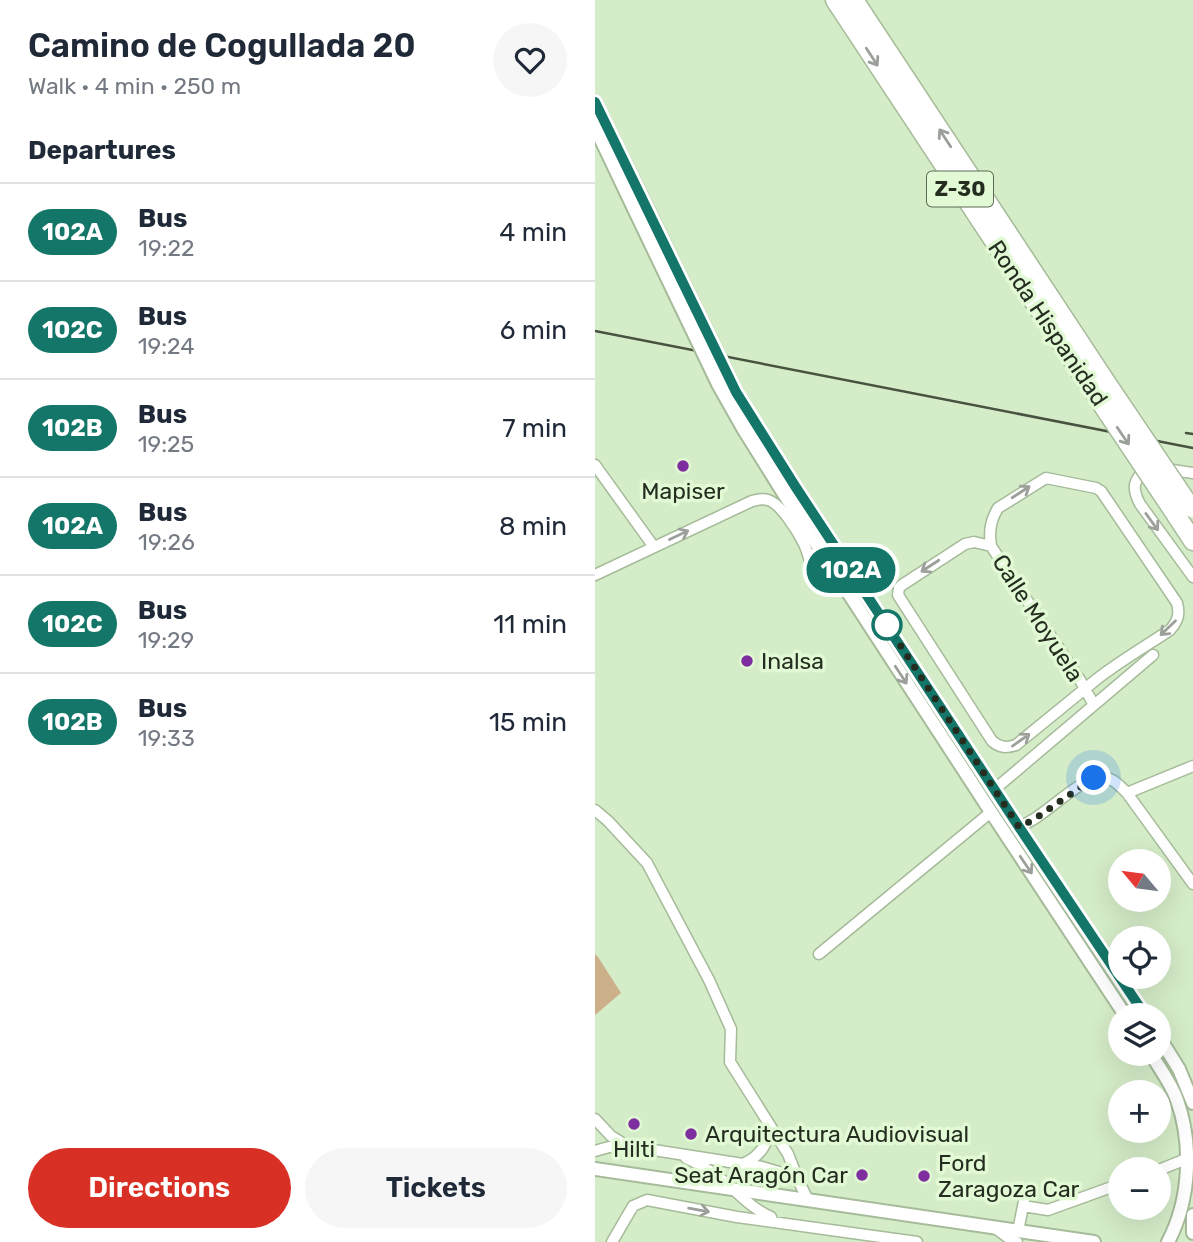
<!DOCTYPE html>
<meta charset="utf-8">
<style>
body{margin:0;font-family:Rubik,sans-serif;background:#f6f6f7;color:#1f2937;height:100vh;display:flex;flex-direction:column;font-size:26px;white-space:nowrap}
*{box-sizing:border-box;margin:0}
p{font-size:23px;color:#747a83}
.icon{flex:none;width:38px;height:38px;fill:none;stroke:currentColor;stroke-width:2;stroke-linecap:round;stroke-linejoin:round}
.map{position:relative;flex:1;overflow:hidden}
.side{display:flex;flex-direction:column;background:#fff;width:595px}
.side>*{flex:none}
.badge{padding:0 14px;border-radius:23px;font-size:24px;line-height:46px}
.needle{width:46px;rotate:299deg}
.controls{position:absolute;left:513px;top:849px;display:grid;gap:14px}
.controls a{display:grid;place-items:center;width:63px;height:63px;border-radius:50%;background:#fff;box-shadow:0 7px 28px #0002;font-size:35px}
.you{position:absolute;width:35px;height:35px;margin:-18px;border:5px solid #fff;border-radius:50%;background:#1a73e8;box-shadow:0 0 0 10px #1a73e833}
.map>.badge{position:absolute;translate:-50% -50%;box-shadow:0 0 0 4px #fff}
h2{padding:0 28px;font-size:26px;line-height:63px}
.round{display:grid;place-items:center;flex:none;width:74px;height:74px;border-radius:37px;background:#f6f6f7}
.headline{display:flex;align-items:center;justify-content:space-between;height:119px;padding:0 28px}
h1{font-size:33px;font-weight:600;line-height:52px}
.button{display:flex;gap:14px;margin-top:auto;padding:14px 28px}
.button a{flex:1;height:80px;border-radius:42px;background:#d93025;color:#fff;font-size:28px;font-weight:600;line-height:80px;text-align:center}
.button a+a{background:#f6f6f7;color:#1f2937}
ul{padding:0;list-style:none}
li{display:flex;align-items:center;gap:21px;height:98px;padding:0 28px;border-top:2px solid #e0e1e3}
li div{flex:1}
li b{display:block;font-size:26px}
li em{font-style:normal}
li .badge{min-width:77px;font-weight:700;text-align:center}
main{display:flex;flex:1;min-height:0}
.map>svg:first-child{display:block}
.green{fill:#ccb08a}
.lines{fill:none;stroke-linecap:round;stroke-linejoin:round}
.street-casing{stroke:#a5bb99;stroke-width:13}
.secondary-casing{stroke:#a5bb99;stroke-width:16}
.highway-casing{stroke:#a5bb99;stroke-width:21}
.street{stroke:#fff;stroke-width:10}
.secondary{stroke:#fff;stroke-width:12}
.highway{stroke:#fff;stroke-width:18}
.rail{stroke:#475240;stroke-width:2.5}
.secondary-bridge-casing{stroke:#a5bb99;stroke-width:16;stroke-linecap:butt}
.highway-bridge-casing{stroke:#a5bb99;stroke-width:21;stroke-linecap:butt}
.secondary-bridge{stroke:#fff;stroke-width:12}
.highway-bridge{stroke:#fff;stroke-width:18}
.oneway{stroke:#9ca09a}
.line-casing{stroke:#fff;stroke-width:16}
.line{stroke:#147668;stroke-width:10}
.walk{stroke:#242d1f;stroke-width:7;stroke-dasharray:0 12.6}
.poi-dot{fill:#7e2e9e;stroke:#e2f9d5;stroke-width:2.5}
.stop-dot{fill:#fff;stroke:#147668;stroke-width:3.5}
.labels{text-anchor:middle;stroke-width:7;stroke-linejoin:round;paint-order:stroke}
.shield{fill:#e2f9d5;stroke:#5d6a56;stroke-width:2}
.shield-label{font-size:21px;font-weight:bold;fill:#242d1f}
.street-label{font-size:23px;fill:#242d1f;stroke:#e2f9d5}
.poi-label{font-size:23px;fill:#242d1f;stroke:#e2f9d5;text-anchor:start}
</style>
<main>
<section class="side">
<div class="headline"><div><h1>Camino de Cogullada 20</h1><p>Walk · 4 min · 250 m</p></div><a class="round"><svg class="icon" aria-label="heart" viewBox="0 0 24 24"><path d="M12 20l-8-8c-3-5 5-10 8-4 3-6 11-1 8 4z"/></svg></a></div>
<h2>Departures</h2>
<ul>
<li><span class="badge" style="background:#147668;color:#fff">102A</span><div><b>Bus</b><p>19:22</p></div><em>4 min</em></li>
<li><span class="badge" style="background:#147668;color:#fff">102C</span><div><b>Bus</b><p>19:24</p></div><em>6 min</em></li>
<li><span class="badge" style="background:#147668;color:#fff">102B</span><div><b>Bus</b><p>19:25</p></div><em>7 min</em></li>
<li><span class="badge" style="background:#147668;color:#fff">102A</span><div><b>Bus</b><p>19:26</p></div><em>8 min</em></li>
<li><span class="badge" style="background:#147668;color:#fff">102C</span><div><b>Bus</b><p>19:29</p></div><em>11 min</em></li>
<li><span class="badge" style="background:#147668;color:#fff">102B</span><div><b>Bus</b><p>19:33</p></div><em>15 min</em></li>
</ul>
<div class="button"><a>Directions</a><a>Tickets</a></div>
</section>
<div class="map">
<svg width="598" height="1242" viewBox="0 0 598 1242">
<rect width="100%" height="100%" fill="#d5ecc8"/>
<!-- green -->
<path class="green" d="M0 954 3 957 26 993 0 1015Z"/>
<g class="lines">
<!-- street casing -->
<g class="street-casing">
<path id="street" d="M0 465 59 547
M553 469C537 479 537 489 545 504L598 577
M571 469 598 473
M396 546 379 542 370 544 307 585 304 588 303 595 397 741C405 748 412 748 421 745 448 723 475 701 502 679 525 661 551 646 575 630 583 621 585 614 582 603L506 491 501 488 451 478 403 508C395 521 394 532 396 546L485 680 499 705
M0 575 157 501C162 500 167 498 173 500 185 503 202 530 208 542 217 558 212 575 236 577L246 571 251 563
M400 789 558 655
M532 793 598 766
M0 810 13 821 52 863 114 980 136 1029 135 1062 193 1154 204 1182
M424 827C428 825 434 822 439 819 454 810 487 779 504 777 516 776 524 785 532 793L598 884
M224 954 396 812
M0 1119 16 1136 29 1144
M0 1151 14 1147 33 1146 167 1167 184 1172 204 1182 213 1200
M91 1158C101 1163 112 1168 121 1175 141 1189 153 1207 176 1217
M150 1163C165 1156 175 1142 174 1126
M564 1170 591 1159
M428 1206 453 1210 525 1184
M400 1228 415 1239 422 1242
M423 1231 431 1191
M17 1242 38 1206 52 1200 142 1217 322 1242"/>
</g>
<!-- secondary casing -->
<g class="secondary-casing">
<path id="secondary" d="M0 102 51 206
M0 127 40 211
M200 486 424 827 550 1015
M189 494 396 812 530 1015
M564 1037 584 1069 598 1103
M556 1054C565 1069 576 1083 582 1100 598 1145 595 1200 573 1242
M0 1169 499 1242
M598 1215V1233"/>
</g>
<!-- highway casing -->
<g class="highway-casing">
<path id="highway" d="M240 0 490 379
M259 0 509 379
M581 515 598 541"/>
</g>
<!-- street -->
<use href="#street" class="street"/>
<!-- secondary -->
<use href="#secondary" class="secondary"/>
<!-- highway -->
<use href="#highway" class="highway"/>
<!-- rail -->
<path class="rail" d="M0 331 598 448
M591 433 598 434"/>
<!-- secondary-bridge casing -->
<g class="secondary-bridge-casing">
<path id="secondary-bridge" d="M51 206 141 392 200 486
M40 211 123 384 149 430 189 494"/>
</g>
<!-- highway-bridge casing -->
<g class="highway-bridge-casing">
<path id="highway-bridge" d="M490 379 581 515
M509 379 596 508"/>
</g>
<!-- secondary-bridge -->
<use href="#secondary-bridge" class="secondary-bridge"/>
<!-- highway-bridge -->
<use href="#highway-bridge" class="highway-bridge"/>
</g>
<!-- one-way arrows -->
<defs><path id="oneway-shaft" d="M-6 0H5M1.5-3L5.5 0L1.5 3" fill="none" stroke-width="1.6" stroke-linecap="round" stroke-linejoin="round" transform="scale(1.75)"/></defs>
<g class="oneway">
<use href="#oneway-shaft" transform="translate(277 57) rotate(57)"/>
<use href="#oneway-shaft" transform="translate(350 138) rotate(-123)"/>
<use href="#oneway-shaft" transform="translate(528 436) rotate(56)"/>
<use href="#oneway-shaft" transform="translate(426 492) rotate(-33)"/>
<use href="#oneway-shaft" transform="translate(557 522) rotate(54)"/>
<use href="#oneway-shaft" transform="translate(84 535) rotate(-25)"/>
<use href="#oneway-shaft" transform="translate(335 566) rotate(147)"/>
<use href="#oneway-shaft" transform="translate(573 628) rotate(136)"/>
<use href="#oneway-shaft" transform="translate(306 675) rotate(57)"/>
<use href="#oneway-shaft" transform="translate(426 740) rotate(-35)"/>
<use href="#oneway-shaft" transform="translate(431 865) rotate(56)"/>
<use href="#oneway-shaft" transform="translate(104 1210) rotate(10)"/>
</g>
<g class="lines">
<!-- line casing -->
<g class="line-casing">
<path id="line" d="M0 102 141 392 200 486 424 827 550 1015"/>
</g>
<!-- line -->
<use href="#line" class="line"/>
<!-- walk -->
<path class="walk" d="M292 625 424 827 438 820 499 778"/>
</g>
<!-- markers -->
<g class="poi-dot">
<circle cx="88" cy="466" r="7"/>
<circle cx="152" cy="661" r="7"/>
<circle cx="39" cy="1124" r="7"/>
<circle cx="96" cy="1134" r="7"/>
<circle cx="267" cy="1175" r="7"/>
<circle cx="329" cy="1176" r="7"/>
</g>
<circle class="stop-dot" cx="292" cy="625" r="14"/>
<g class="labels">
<!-- shield labels -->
<rect class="shield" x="332" y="171.5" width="66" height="35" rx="5"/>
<g class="shield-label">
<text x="365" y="196">Z-30</text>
</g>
<!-- street labels -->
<g class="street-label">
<text transform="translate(453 323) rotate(56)" y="8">Ronda Hispanidad</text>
<text transform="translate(443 618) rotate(57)" y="8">Calle Moyuela</text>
</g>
<!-- poi labels -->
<g class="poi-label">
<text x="88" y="499" text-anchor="middle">Mapiser</text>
<text x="166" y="669">Inalsa</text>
<text x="110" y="1142">Arquitectura Audiovisual</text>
<text x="39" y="1157" text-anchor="middle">Hilti</text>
<text x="343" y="1171">Ford<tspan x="343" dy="26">Zaragoza Car</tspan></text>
<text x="253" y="1183" text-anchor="end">Seat Aragón Car</text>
</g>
</g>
</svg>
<div class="controls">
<a><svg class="needle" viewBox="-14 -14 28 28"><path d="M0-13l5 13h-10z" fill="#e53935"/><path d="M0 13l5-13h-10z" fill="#747a83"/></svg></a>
<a><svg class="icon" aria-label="locate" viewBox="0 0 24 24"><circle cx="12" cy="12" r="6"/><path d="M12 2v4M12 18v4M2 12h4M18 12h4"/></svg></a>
<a><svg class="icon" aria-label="layers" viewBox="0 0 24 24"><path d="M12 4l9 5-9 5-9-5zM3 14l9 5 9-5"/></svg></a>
<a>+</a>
<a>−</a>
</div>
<div class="you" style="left:499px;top:778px"></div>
<b class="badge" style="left:256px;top:570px;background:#147668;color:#fff">102A</b>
</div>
</main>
